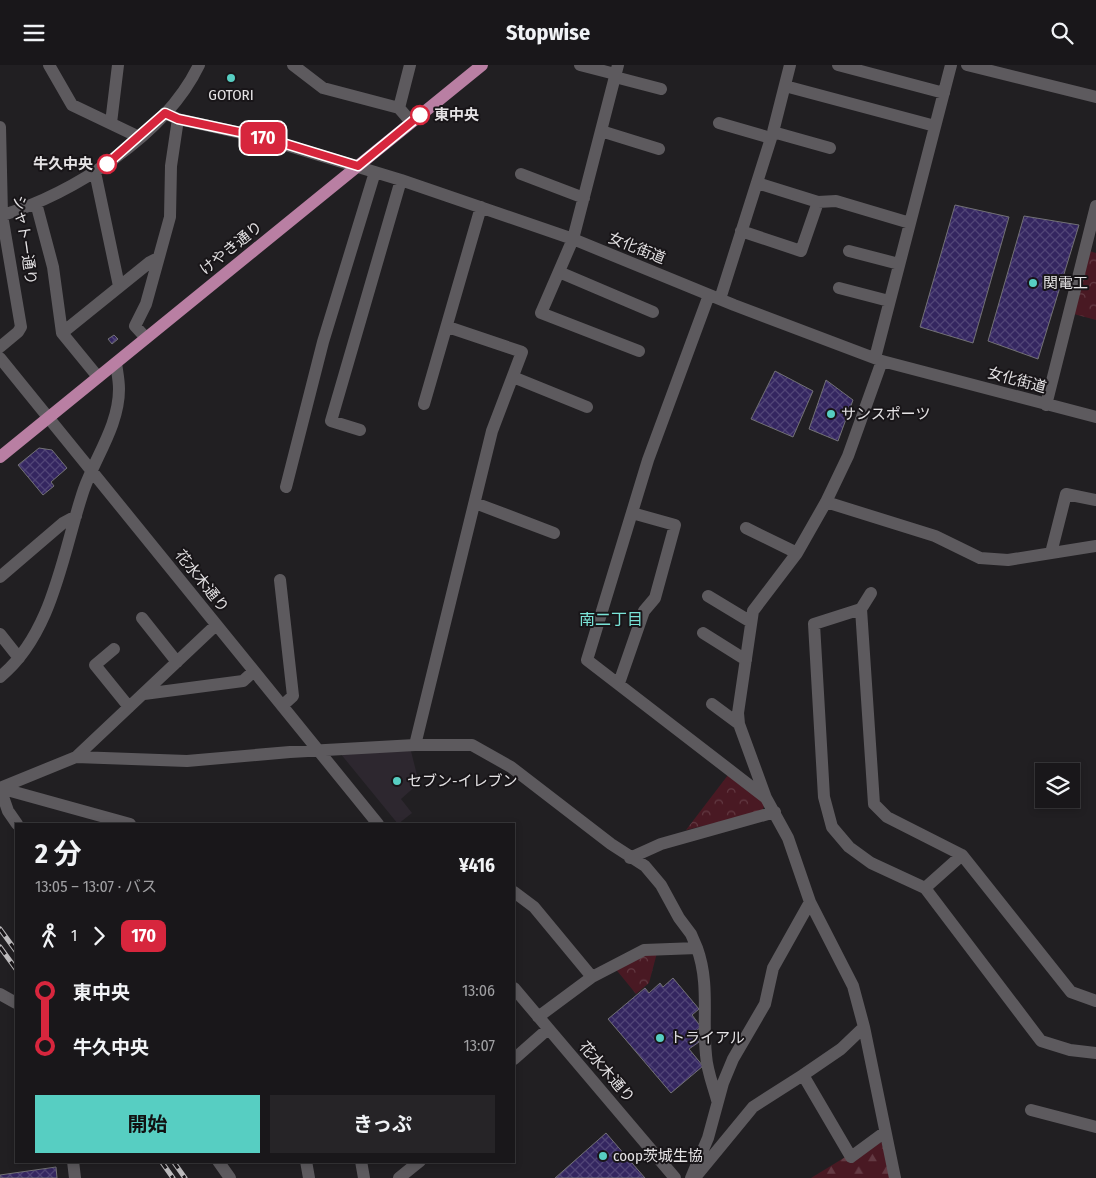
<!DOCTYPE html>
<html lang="ja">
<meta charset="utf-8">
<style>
body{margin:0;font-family:"Fira Sans Condensed","Noto Sans JP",sans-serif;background:#262427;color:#f1f3f6;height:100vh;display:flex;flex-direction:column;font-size:19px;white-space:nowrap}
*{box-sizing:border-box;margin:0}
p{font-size:16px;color:#9f9fa2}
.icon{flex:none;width:28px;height:28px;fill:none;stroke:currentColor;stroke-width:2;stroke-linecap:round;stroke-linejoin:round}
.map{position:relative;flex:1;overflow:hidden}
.sheet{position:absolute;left:15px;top:758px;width:500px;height:340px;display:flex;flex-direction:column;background:#19171a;border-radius:0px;box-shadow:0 2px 8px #0003,0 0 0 1px #373639}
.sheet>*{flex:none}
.badge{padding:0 10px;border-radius:8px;font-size:18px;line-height:32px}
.fabs{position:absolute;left:1035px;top:698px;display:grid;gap:10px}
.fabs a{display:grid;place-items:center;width:45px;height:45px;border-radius:0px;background:#19171a;box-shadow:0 2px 8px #0003,0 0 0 1px #373639;font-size:25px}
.map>.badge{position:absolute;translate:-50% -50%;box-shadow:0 0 0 2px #fff}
.legs{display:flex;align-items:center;gap:8px;height:55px;padding:0 20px;font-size:16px}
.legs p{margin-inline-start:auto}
.overview{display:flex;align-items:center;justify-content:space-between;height:85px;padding:0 20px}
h1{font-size:28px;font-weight:700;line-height:38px}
.button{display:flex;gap:10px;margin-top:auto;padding:10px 20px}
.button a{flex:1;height:58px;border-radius:0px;background:#57cec2;color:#111;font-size:20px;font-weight:700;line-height:58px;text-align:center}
.button a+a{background:#262427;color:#f1f3f6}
ul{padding:0 20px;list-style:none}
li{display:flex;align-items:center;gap:18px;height:55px;font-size:19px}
li i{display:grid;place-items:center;width:8px;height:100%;margin:0 6px;background:currentColor}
li i::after{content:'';width:12px;height:12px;margin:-6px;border:4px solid;border-radius:50%;background:#19171a}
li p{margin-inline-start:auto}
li:first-child i{background:linear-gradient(#0000 50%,currentColor 0)}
li:last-child i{background:linear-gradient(currentColor 50%,#0000 0)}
header{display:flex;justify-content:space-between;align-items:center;height:65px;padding:0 20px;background:#19171a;font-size:22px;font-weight:700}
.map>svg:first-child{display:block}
.built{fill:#2d272f}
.forest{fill:url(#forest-firs)}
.park{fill:url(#park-crowns)}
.building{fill:url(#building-cross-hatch);stroke:#727175}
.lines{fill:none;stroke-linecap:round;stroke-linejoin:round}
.minor{stroke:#5d5a5e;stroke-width:12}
.major{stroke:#b97fa3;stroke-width:12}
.rail-casing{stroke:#bdbbbd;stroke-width:5}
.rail{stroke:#181518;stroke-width:3;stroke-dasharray:9;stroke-linecap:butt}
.line-1-casing{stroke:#fff;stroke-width:11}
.line-1{stroke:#d7263d;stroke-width:8}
.poi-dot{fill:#57cec2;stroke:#181518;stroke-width:2}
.stop-1-dot{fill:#fff;stroke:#d7263d;stroke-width:2.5}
.labels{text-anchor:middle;stroke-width:4;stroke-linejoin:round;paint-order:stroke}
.poi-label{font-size:15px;fill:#e4e2e4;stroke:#181518;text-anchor:start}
.stop-label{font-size:15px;font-weight:bold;fill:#e4e2e4;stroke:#181518;text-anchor:start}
.street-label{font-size:15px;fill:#e4e2e4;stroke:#181518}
.neighbourhood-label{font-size:16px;fill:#7ae4d8;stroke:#181518}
</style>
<header><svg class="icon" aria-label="menu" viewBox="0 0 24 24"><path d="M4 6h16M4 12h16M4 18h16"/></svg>Stopwise<svg class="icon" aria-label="search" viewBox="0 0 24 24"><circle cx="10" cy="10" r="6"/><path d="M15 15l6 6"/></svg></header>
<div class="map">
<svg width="1096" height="1113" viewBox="0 0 1096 1113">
<defs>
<pattern id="forest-firs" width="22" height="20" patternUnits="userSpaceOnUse" patternTransform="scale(1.25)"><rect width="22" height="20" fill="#491923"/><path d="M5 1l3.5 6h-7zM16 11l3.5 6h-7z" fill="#633a43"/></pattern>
<pattern id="park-crowns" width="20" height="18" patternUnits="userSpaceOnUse" patternTransform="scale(1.25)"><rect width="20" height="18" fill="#491923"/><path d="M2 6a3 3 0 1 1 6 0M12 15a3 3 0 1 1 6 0" fill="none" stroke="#633a43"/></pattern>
<pattern id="building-cross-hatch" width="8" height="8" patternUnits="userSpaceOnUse" patternTransform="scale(1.25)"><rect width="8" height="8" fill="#342660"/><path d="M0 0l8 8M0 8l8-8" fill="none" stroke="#514577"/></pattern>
</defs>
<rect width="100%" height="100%" fill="#211f22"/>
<!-- built -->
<path class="built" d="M411 686 419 718 401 734 412 748 398 759 340 688Z"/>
<!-- forest -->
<path class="forest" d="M882 1077 891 1113H811L847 1091Z"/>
<!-- park -->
<path class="park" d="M1086 185 1096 188V255L1070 248Z
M728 710 765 738 762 747 686 765Z
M658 884 649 918 636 929 614 902Z"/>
<!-- building -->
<path class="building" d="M955 140 1009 152 973 278 920 262Z
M1024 151 1079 160 1038 294 988 276Z
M114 270 118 274 112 279 108 274Z
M775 306 813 326 793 372 751 354Z
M826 315 853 335 838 376 809 364Z
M39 383 52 385 67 403 51 417 54 421 43 430 18 400Z
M673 913 699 944 692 950 701 962 692 969 699 977 689 984 703 1001 671 1028 608 954 645 923 649 928 660 918 663 922Z
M606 1068 645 1113H555Z
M56 1102 57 1113H0V1110Z"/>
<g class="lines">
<!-- minor -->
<path class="minor" d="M49 0 72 40 139 72
M293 0 323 23 399 43 411 57
M580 0 615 9
M618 0 573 174 541 248 639 286
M838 0 944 28
M967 0 1096 32
M615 12 661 24
M785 21 935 61
M399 43 410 0
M165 48 178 54 263 73 401 115 573 174 734 240 882 296 1096 352
M111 58 118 0
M719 58 771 73
M0 62 2 150 21 262 18 267 0 282
M601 66 659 84
M773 67 830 83
M95 107 119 221
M521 109 584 133
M818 137 836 136 910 158
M36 138 53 202 62 268 98 312
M0 151C72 129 165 71 199 0
M741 166 801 186 818 137 757 118
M849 186 899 199
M559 207 653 247
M839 223 889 236
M709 230 648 395 587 595 766 733
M720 234 773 67 790 0
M62 268 150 197 158 193
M146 273 135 261 146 239 170 152 171 101 178 54
M0 293 378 759
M875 293 951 0
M882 296 848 391 826 437 797 488 753 546 738 648 739 659 766 733 788 773 810 837 853 921 864 962 895 1113
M513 312 587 342
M424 339 481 142
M1046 340 1096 141
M360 365 331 356 401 115
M286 422 323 277 375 107
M826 437 935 471 980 493 1008 495 1096 481
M475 438 554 468
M746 463 797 488
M1051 488 1066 429 1096 435
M0 512 63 458 76 451
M280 515 293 631 282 641
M708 531 751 557
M861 544 871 528
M142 553 177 597
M703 568 746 595
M0 569 19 593
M114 584 95 600 129 642
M0 612C54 568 63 485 84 424 96 391 119 360 119 324 119 315 117 306 116 298
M619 618 644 546 655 533 675 460 632 448
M144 629 243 616 254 606
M712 639 739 659
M415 680 492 366 522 287 448 262
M76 692 216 560
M0 723 76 692 187 696 290 687 415 680H472L511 702 611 779 645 801 661 820 679 853 691 869 697 883 644 885 592 912 538 952
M0 723 130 759
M0 723 8 746 17 759
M630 793 661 779 775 747
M925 823 962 790
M514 827 534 842 592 912
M697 883C710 919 702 953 706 990 707 1006 713 1020 717 1035
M514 923 675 1113
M0 929 16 938
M1096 936 1071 927 962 790 887 752 874 739 861 544 814 559 824 732 832 762 849 782 871 798 925 823 1041 976 1070 985 1096 988
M864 962 841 984 803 1010 851 1092 885 1067
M514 994 548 964
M1031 1045 1096 1062
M73 1096 75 1113
M218 1096 230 1113
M306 1096 309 1113
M361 1096 364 1113
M697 1110 753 1042 803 1010
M399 1113 420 1096
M691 1113 708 1073 723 1018 733 994 765 939 773 903 810 837"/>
<!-- major -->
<path class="major" d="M0 392 482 0"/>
<!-- rail casing -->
<g class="rail-casing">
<path id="rail" d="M0 864 16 886
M0 882 16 904
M161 1096 173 1113
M173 1096 185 1113"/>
</g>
<!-- rail -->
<use href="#rail" class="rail"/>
</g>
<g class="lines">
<!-- line-1 casing -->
<g class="line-1-casing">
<path id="line-1" d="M107 99 165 48 178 54 263 72 358 101 420 50"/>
</g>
<!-- line-1 -->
<use href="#line-1" class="line-1"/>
</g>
<!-- markers -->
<g class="poi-dot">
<circle cx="231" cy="13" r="5"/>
<circle cx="1033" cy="218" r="5"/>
<circle cx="831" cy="349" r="5"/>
<circle cx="397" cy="716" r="5"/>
<circle cx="660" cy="973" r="5"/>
<circle cx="603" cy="1091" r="5"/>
</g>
<g class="stop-1-dot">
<circle cx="420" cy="50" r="9"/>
<circle cx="107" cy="99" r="9"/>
</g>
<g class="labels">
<!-- poi labels -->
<g class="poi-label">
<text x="231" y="35" text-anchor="middle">GOTORI</text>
<text x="1043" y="223">関電工</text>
<text x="841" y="354">サンスポーツ</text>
<text x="407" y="721">セブン-イレブン</text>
<text x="670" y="978">トライアル</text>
<text x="613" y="1096">coop茨城生協</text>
</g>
<!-- stop labels -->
<g class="stop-label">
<text x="434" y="55">東中央</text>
<text x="93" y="104" text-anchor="end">牛久中央</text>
</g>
<!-- street labels -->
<g class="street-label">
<text transform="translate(25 175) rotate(82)" y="5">シャトー通り</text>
<text transform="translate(231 183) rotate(-39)" y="5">けやき通り</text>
<text transform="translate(637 183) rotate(22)" y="5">女化街道</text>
<text transform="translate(1017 315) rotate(15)" y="5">女化街道</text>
<text transform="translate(202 516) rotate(51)" y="5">花水木通り</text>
<text transform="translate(607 1007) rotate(49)" y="5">花水木通り</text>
</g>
<!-- neighbourhood labels -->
<g class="neighbourhood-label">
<text x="611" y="560">南二丁目</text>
</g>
</g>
</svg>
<div class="fabs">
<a><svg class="icon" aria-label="layers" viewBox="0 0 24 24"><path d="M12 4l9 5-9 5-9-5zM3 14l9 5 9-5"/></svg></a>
</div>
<b class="badge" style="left:263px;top:73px;background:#d7263d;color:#fff">170</b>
<section class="sheet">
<div class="overview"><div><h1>2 分</h1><p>13:05 – 13:07 · バス</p></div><b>¥416</b></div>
<div class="legs"><svg class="icon" aria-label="walk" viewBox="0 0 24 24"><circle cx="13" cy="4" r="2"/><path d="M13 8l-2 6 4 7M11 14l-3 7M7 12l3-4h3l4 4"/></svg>1<svg class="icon" aria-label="forward" viewBox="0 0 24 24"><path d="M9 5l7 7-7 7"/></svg><b class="badge" style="background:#d7263d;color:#fff">170</b></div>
<ul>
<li><i style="color:#d7263d"></i><b>東中央</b><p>13:06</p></li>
<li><i style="color:#d7263d"></i><b>牛久中央</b><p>13:07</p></li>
</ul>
<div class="button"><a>開始</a><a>きっぷ</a></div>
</section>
</div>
